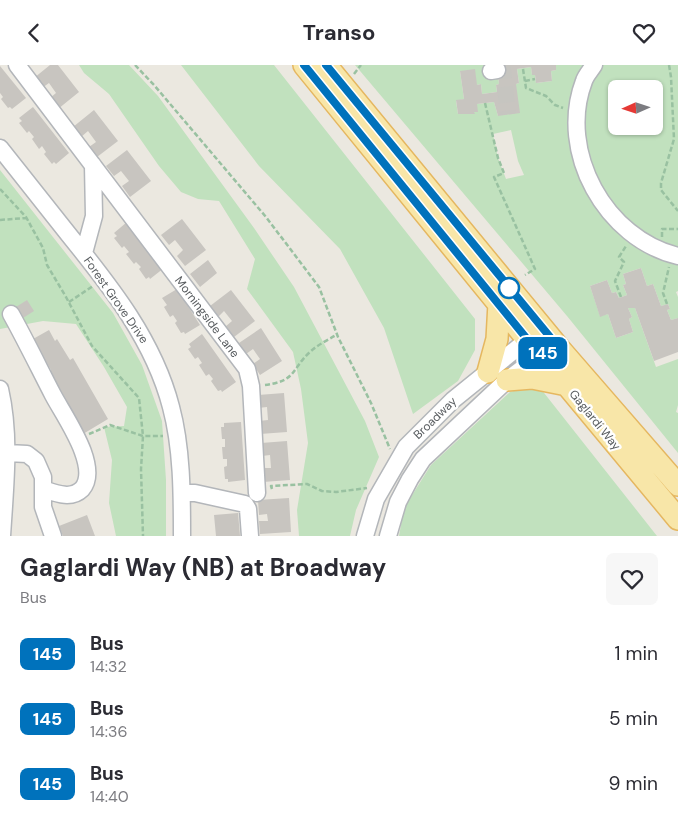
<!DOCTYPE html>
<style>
body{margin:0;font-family:"DM Sans",sans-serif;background:#f7f7f7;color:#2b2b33;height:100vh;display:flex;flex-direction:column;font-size:19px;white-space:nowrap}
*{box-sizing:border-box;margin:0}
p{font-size:16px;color:#7c7c81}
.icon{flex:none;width:28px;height:28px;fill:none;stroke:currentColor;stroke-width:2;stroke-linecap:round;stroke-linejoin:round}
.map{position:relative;height:471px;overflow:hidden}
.drawer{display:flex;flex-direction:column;background:#fff;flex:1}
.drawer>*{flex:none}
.badge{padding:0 10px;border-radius:8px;font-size:18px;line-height:32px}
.needle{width:32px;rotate:267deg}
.buttons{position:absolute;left:608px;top:15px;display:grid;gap:10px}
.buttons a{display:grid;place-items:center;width:55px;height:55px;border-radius:8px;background:#fff;box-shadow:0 1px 4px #0004;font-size:25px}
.map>.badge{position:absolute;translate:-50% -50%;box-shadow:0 0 0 2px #fff}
.round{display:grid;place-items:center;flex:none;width:52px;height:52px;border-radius:8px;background:#f7f7f7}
.headline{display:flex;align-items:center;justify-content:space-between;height:85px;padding:0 20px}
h1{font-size:24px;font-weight:700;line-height:38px}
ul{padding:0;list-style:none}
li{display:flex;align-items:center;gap:15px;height:65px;padding:0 20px}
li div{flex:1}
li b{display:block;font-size:19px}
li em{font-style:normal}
li .badge{min-width:55px;font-weight:700;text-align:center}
header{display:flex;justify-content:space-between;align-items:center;height:65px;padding:0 20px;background:#fff;font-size:22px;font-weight:700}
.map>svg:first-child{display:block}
.green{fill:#c1e1be;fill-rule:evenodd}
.building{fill:#c8c5c0}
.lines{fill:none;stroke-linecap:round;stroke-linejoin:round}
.minor-tunnel{stroke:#c6c5c0;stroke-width:16;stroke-dasharray:16 8;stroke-linecap:butt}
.minor-casing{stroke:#b3b6ba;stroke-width:19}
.major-casing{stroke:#e5b760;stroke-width:24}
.path{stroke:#99c1a1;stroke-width:2.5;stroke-dasharray:5 2.5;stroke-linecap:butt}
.minor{stroke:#fff;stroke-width:16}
.major{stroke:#f8e6a8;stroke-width:21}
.line-casing{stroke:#fff;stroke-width:11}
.line{stroke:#0072bc;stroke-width:8}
.stop-dot{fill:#fff;stroke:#0072bc;stroke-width:2.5}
.labels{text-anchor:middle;stroke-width:4.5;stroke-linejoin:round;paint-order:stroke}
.street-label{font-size:12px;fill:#595d60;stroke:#fff}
</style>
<header><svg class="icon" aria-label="back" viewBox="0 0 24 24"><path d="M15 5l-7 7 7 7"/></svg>Transo<svg class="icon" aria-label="heart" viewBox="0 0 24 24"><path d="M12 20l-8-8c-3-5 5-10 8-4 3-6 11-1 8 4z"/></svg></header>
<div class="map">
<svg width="678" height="471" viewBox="0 0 678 471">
<rect width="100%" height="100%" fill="#ebe8e0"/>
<!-- green -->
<path class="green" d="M79 0H129L158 31 254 163 294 222 365 356 379 392 356 445 350 471H299L297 445 308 378 301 324 293 287 247 224 255 194 219 136 198 134 181 127 159 101 109 29 84 8Z
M181 0H274L475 254V285L458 316 413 349 384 263 340 184 259 101Z
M355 0H497L499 19 496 20 497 27 482 29 481 19 477 20 460 6 464 34 456 36 458 49H474V47H477V39L494 37 498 51 516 19 519 18 517 4 531 2 532 10H535L536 18 552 16 551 6 556 5V0H678V226L676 227 678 232V253L671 255 667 245 670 244 668 239 661 241 653 219 647 221 641 203 623 209 626 219 623 220 627 230 619 233 616 227 612 228 607 215 590 221 600 251 608 249 616 273 633 267 629 254 632 252 628 243H635L656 302 678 294V340L676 347 678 348V388L567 251ZM616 24H654V61H616ZM511 65 518 96 524 110 506 114 498 93 493 69Z
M0 105 113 248 142 300 162 356 166 415V471H116L109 438 112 395 104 362 124 361 127 342 104 302 76 259 43 256 0 264Z
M537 319 657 471H399L404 443 431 400 510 327Z"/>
<!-- building -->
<path class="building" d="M50 0H58L79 27 58 44 50 33 56 28 49 18 42 23 34 13Z
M497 0H556V5L551 6 552 16 536 18 535 10H532L531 2 517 4 519 18 516 19 520 48 498 51 494 37 477 39 478 47H474L475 49H458L456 35 464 34 460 6 475 4 477 20 481 19 482 29 497 27 496 20 499 19Z
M0 1 26 33 12 44 10 42 8 43 1 34 3 32 0 28Z
M33 42 69 88 56 99 54 97 52 99 44 89 46 87 42 81 39 84 32 74 34 72 29 66 27 68 19 58 22 56 19 53Z
M94 45 118 76 97 92 89 82 96 77 88 66 81 72 73 62Z
M127 85 151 116 130 132 122 121 129 116 121 106 114 111 106 101Z
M182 154 206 185 185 201 177 191 183 185 175 175 169 180 161 170Z
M127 157 164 203 150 214 149 212 146 214 139 204 141 202 136 197 134 199 126 189 129 187 124 181 122 183 114 173 117 171 114 168Z
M208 195 217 208 200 222 190 209Z
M641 203 647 221 653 219 661 241 668 239 670 244 667 245 671 255 678 253V287L654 296 635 243H628L632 252 629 254 633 267 616 273 608 249 600 252 590 221 607 215 612 228 616 227 619 233 627 230 623 220 626 219 623 209Z
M177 224 200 260 185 269 184 267 181 268 175 258 177 256 173 250 170 252 164 242 167 240 162 233Z
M231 225 255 256 234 272 225 262 232 256 224 246 218 252 210 241Z
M27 235 34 246 23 253 16 242Z
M261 263 282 296 260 310 253 299 260 294 253 284 246 289 239 278Z
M49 265 55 276 57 274 70 295 73 293 108 354 83 369 64 337 66 336 49 307 51 305 33 274Z
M202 269 236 317 222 327 221 325 218 326 211 316 213 314 209 309 206 311 199 300 202 298 198 292 195 294 188 284 191 282 189 279Z
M284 328 287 367 260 369 259 356 268 355 267 342 258 343V330Z
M241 357 245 415 228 417V414H225L224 402 227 401V394H223L222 382H225V374H222L221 362H224V358Z
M287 376 290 415 263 417 262 403H271L270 390 262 391 261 378Z
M289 433 291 467 260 469 259 456H268L267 449 259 450 258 435Z
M238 448 240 471H216L214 450Z
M87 450 95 471H63L59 461Z"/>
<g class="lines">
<!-- minor-tunnel -->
<path class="minor-tunnel" d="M497 5 503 4 508 49"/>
<!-- minor casing -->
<g class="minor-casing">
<path id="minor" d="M17 0 247 304 251 321 257 428
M594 0C591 5 586 10 584 16 557 87 606 174 678 191
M491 6 497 5
M0 83C23 112 46 141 69 170 111 222 154 276 171 342 182 383 182 429 182 471
M84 188 94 151 93 100
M11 249C26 276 39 303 53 330 64 351 101 402 82 424 71 435 55 428 43 424
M0 324C11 372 5 422 2 471
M7 388 27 389 36 396 43 412V442L53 471
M182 428H195L245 439 248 444 250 471
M365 471 376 434 406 382 453 335 537 267
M388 471 398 437 410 414 423 394 507 315 549 283"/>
</g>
<!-- major casing -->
<g class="major-casing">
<path id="major" d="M304 0 527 274 541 289 678 454
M326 0 559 283 678 420
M488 307 497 274 499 238
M507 315 532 313 567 320"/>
</g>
<!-- path -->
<path class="path" d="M135 0 154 20 266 152 319 222 338 272 371 338 390 384
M669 0 671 12 674 74 661 118V125L678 146
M523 4 526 23 546 31 555 40 563 43
M354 9 361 0
M525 16 535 14
M485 38 498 93 504 108 494 112 535 204 525 210
M0 124 26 152 43 183 47 200 66 232 92 281 139 333 143 371 141 404 143 471
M0 155 26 153
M662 172V164H678
M621 232 615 216 624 197 619 192 626 181
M69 237 93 221
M667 239 663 228 669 202
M265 320C297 316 291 304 310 287 317 280 328 275 336 270
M89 369 110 360 143 371H163
M272 424 271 421 307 419 322 426 336 427 367 423"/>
<!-- minor -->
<use href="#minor" class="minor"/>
<!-- major -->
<use href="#major" class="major"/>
</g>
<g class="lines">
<!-- line casing -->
<g class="line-casing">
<path id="line" d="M304 0 527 274 541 289 555 278 326 0"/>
</g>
<!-- line -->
<use href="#line" class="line"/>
</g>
<!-- markers -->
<circle class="stop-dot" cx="509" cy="223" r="10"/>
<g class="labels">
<!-- street labels -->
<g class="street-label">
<text transform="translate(116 235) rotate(55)" y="4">Forest Grove Drive</text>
<text transform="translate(207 252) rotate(53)" y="4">Morningside Lane</text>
<text transform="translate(435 353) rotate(-44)" y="4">Broadway</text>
<text transform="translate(595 355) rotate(51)" y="4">Gaglardi Way</text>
</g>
</g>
</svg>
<div class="buttons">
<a><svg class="needle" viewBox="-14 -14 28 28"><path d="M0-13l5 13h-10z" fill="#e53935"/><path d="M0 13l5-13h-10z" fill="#7c7c81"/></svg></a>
</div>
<b class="badge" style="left:543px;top:288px;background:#0072bc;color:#fff">145</b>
</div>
<section class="drawer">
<div class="headline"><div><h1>Gaglardi Way (NB) at Broadway</h1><p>Bus</p></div><a class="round"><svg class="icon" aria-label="heart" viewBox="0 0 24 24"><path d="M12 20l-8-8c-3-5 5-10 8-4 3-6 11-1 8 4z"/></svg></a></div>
<ul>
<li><span class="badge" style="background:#0072bc;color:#fff">145</span><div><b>Bus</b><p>14:32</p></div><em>1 min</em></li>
<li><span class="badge" style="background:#0072bc;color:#fff">145</span><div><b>Bus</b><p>14:36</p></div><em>5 min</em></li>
<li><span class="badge" style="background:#0072bc;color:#fff">145</span><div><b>Bus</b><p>14:40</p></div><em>9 min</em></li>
</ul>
</section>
